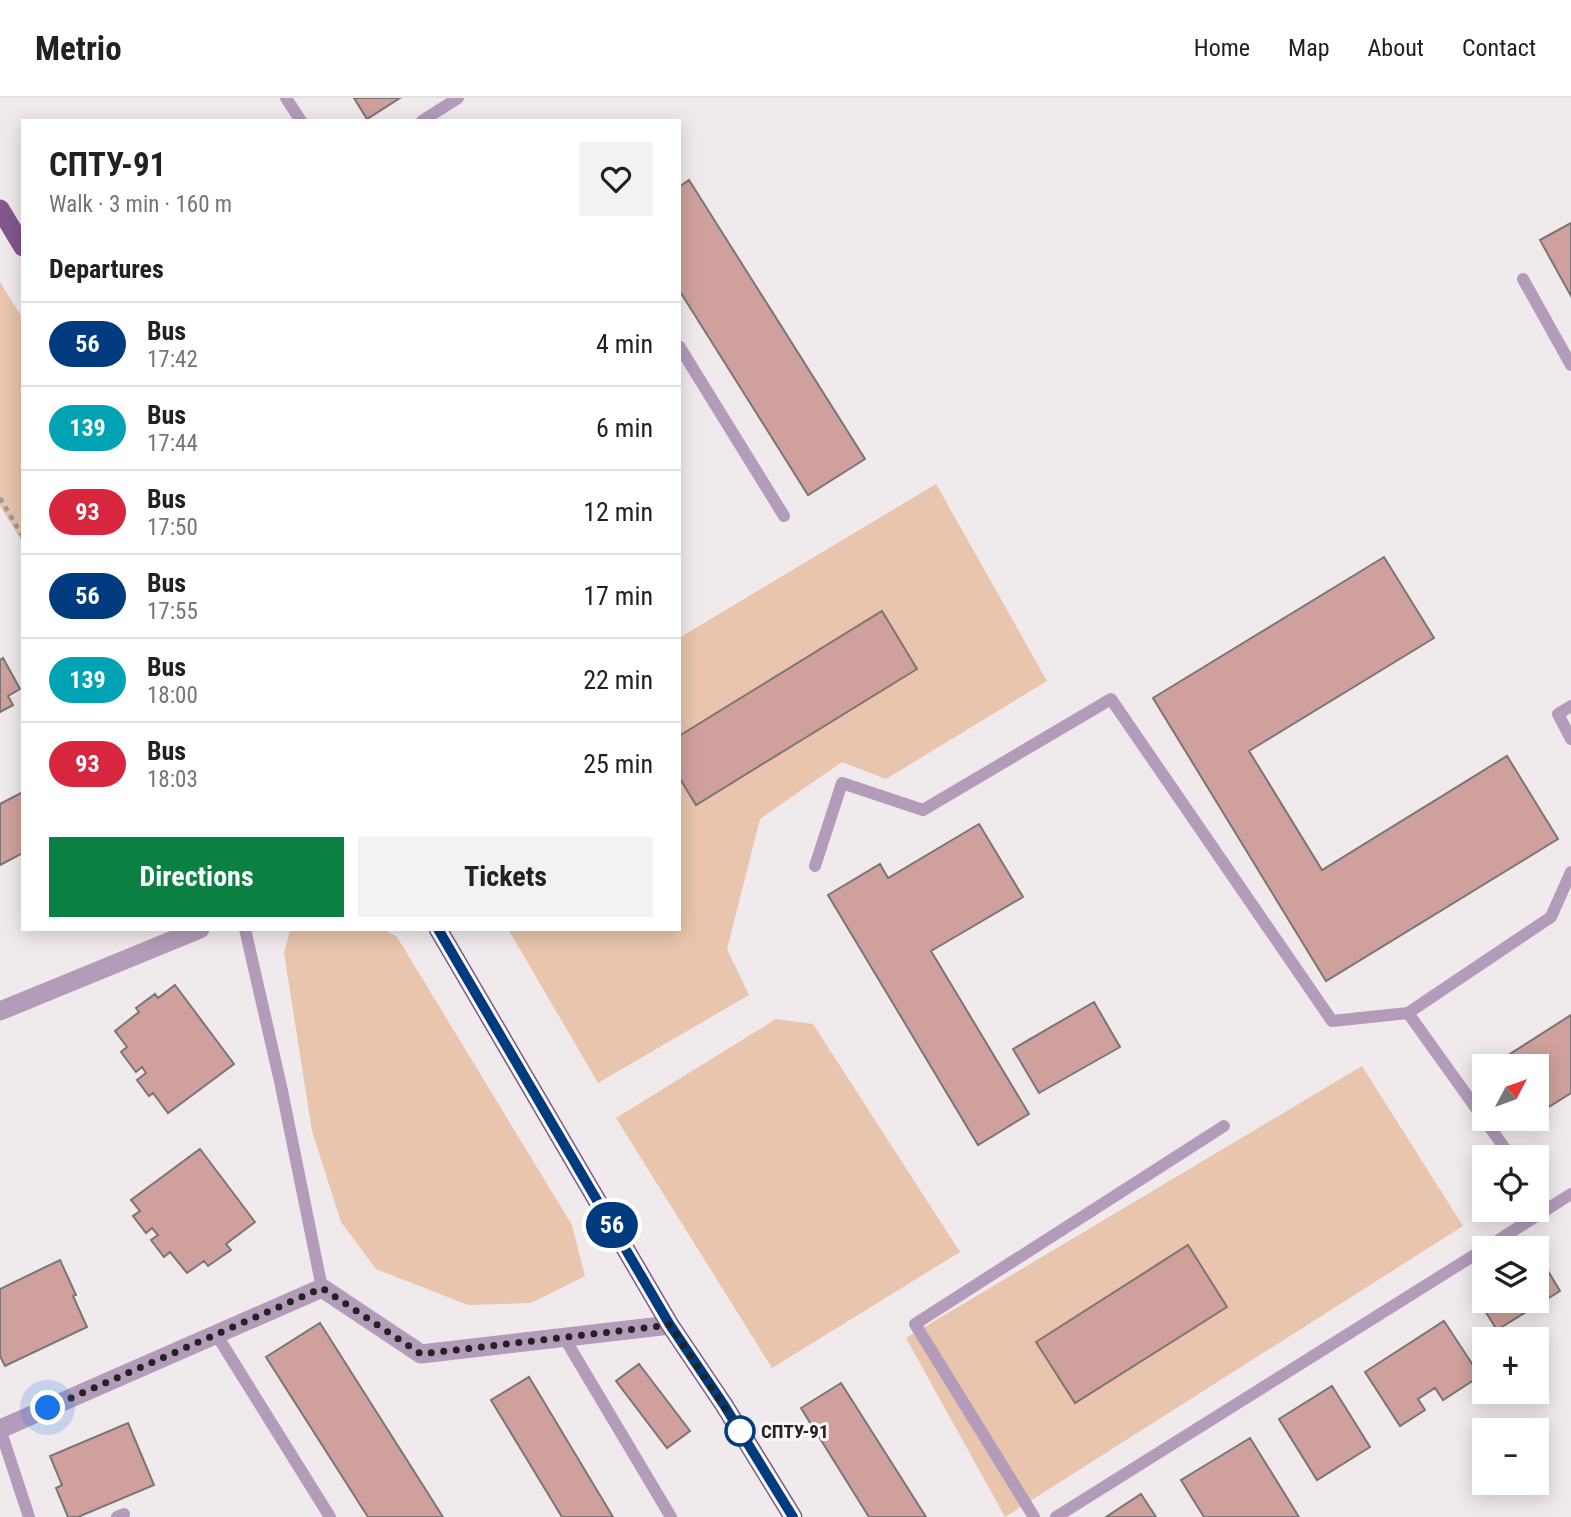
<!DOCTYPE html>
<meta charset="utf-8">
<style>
body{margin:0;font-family:"Roboto Condensed",sans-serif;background:#f2f2f2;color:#202124;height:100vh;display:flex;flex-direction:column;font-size:26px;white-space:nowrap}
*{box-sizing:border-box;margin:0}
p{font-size:23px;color:#757577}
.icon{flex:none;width:38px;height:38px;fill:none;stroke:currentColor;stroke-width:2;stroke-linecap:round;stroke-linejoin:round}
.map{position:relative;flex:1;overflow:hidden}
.drawer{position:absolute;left:21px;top:21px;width:660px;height:812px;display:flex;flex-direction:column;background:#fff;border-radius:0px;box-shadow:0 4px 18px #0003}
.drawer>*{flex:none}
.badge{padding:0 14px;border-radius:23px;font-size:24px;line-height:46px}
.needle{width:46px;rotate:49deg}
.controls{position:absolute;left:1472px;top:956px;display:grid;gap:14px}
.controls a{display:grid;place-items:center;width:77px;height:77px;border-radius:0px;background:#fff;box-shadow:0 4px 18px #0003;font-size:35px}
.you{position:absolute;width:35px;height:35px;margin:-18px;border:5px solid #fff;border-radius:50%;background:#1a73e8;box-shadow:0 0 0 10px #1a73e833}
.map>.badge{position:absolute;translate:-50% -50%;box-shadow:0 0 0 4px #fff}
h2{padding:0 28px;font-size:26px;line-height:63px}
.round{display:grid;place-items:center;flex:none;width:74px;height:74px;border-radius:0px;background:#f2f2f2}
.headline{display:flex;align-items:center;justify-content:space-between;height:119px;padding:0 28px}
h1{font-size:33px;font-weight:700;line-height:52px}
.primary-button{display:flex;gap:14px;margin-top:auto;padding:14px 28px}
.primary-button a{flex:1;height:80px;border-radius:0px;background:#0b8043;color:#fff;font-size:28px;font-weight:700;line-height:80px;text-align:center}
.primary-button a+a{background:#f2f2f2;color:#202124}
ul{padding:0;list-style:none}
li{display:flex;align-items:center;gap:21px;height:84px;padding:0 28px;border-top:2px solid #e0e0e0}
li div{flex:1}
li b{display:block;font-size:26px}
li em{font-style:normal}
li .badge{min-width:77px;font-weight:700;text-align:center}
header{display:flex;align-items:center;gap:42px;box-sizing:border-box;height:98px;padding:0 35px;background:#fff;border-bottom:2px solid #e0e0e0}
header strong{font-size:33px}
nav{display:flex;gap:38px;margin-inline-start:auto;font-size:24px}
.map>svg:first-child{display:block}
.green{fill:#e8c5ac;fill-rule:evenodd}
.building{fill:#d0a19c;stroke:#7b7575;stroke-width:2}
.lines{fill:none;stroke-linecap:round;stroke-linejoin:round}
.path{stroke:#9e9a9b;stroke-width:4.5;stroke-dasharray:5 5;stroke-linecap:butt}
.service{stroke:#b39bba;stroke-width:12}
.minor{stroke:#b39bba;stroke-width:19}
.primary{stroke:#82578f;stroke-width:19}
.line-casing{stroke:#fff;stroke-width:16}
.line{stroke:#003b80;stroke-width:10}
.walk{stroke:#242223;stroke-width:7;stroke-dasharray:0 12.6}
.stop-dot{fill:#fff;stroke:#003b80;stroke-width:3.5}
.labels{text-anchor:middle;stroke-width:6;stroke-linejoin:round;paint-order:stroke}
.stop-label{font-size:19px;font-weight:bold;fill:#242223;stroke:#fdf7f9;text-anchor:start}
</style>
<header>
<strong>Metrio</strong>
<nav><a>Home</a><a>Map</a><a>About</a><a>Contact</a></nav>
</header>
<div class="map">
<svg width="1571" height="1419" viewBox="0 0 1571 1419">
<rect width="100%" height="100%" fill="#f0eaec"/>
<!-- green -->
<path class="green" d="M0 184 23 221V445L0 408Z
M936 386 1047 583 886 681 842 664 760 721 727 851 749 897 598 985 508 831H679V540Z
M290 831H383L397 839 572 1127 585 1178 531 1205 468 1207 376 1171 341 1124 312 1033 284 855Z
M776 921 813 926 960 1154 772 1270 616 1020Z
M1362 968 1463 1128 1005 1419 906 1240ZM1188 1148 1227 1209 1075 1305 1036 1244Z"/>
<!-- building -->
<path class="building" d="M354 0H400L367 21Z
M689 82 865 361 808 397 679 192V89Z
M1571 125V198L1540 142Z
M1384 459 1434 540 1249 653 1322 772 1507 658 1558 741 1326 883 1153 600Z
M882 513 917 571 696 707 679 679V638Z
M3 560 20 591 8 598 13 607 0 614V562Z
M23 694V755L0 767V706Z
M979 726 1023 799 931 853 1029 1016 978 1047 828 797 880 766 888 780Z
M175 887 234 966 168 1015 153 995 149 998 137 982 146 975 142 969 136 974 121 954 127 949 115 933 139 914 136 910 155 896 158 900Z
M1094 904 1120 949 1039 995 1013 951Z
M1571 917V995L1536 1017V968H1502L1499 963Z
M200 1051 255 1124 226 1146 231 1152 208 1168 204 1163 187 1175 170 1154 164 1159 151 1142 158 1137 152 1130 146 1135 133 1118 140 1113 131 1102Z
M1188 1147 1227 1209 1075 1305 1036 1244Z
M1539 1158 1560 1193 1497 1232 1475 1197 1484 1192V1202H1536V1159Z
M60 1162 76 1197 73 1198 87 1229 5 1268 0 1258V1191Z
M1444 1223 1480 1278 1443 1302 1435 1290 1418 1301 1425 1312 1400 1328 1365 1274Z
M320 1225 443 1419H368L266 1259Z
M639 1266 690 1333 667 1350 616 1283Z
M529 1279 613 1419H562L491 1302Z
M841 1285 926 1419H869L801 1310Z
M1332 1288 1370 1349 1317 1382 1279 1321Z
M128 1325 154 1387 78 1419H68L56 1390 62 1387 50 1358Z
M1250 1340 1299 1419H1204L1181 1382Z
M1141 1396 1156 1419H1106Z"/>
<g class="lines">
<!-- path -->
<path class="path" d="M0 400 23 439"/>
<!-- service -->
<path class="service" d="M286 0 301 23
M422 23 458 0
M1523 181 1571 267
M679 248 784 418
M1571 608 1558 616 1571 641
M815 768 842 685 923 712 1111 601 1332 923 1408 915 1511 1059
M245 831 281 988 322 1190
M1408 915 1551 819 1571 774
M1536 1095 1548 1111
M1486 1150 1571 1096
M216 1236 330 1419
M565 1241 671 1419
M0 1331 29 1419
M117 1419 124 1416
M1034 1419 915 1226 1224 1028
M1056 1419 1484 1151"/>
<!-- minor -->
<path class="minor" d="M0 913 200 831
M0 1331 322 1190 421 1256 670 1227"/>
<!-- primary -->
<path class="primary" d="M0 111 23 149
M438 831 670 1227 724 1307 793 1419"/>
</g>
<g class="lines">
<!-- line casing -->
<g class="line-casing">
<path id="line" d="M438 831 670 1227 724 1307 793 1419"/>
</g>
<!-- line -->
<use href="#line" class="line"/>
<!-- walk -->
<path class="walk" d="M48 1310 322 1190 421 1256 670 1227 740 1333"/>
</g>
<!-- markers -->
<circle class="stop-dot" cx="740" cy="1333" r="14"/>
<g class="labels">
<!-- stop labels -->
<g class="stop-label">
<text x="761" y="1340">СПТУ-91</text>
</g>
</g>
</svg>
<div class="controls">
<a><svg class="needle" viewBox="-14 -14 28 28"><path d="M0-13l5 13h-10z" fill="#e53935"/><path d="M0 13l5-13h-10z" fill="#757577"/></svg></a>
<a><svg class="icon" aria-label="locate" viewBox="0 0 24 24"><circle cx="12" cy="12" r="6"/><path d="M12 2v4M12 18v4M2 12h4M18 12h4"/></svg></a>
<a><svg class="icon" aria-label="layers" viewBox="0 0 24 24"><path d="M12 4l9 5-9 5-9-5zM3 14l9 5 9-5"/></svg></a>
<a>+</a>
<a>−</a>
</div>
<div class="you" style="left:48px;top:1310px"></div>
<b class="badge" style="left:612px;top:1127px;background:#003b80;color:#fff">56</b>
<section class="drawer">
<div class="headline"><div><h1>СПТУ-91</h1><p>Walk · 3 min · 160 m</p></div><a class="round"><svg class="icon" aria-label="heart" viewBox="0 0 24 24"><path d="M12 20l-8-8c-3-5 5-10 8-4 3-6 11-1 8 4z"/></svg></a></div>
<h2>Departures</h2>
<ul>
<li><span class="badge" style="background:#003b80;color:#fff">56</span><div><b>Bus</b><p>17:42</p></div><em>4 min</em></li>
<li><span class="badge" style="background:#00a3b4;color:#fff">139</span><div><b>Bus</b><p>17:44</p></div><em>6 min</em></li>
<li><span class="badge" style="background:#d7263d;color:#fff">93</span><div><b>Bus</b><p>17:50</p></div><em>12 min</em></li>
<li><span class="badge" style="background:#003b80;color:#fff">56</span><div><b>Bus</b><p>17:55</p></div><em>17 min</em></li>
<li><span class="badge" style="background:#00a3b4;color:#fff">139</span><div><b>Bus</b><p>18:00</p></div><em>22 min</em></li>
<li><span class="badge" style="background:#d7263d;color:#fff">93</span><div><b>Bus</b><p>18:03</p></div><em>25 min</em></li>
</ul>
<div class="primary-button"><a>Directions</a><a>Tickets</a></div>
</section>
</div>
